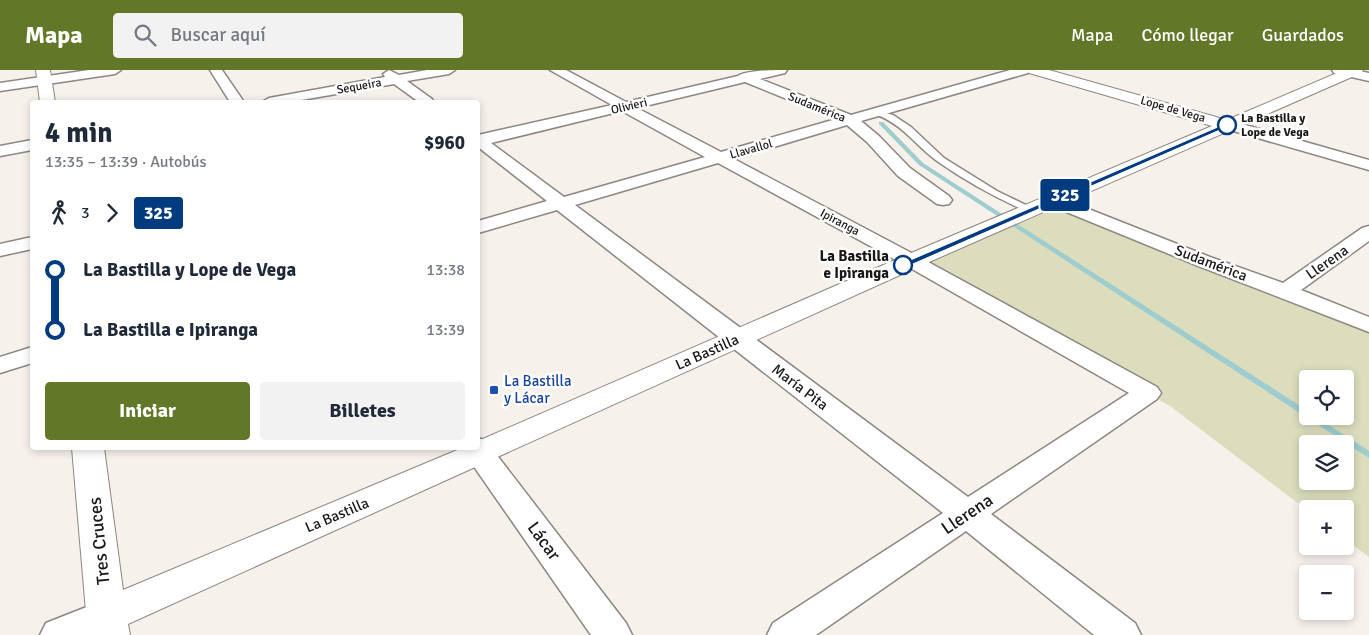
<!DOCTYPE html>
<html lang="es">
<meta charset="utf-8">
<style>
body{margin:0;font-family:Signika,sans-serif;background:#f2f2f3;color:#1f2937;height:100vh;display:flex;flex-direction:column;font-size:19px;white-space:nowrap}
*{box-sizing:border-box;margin:0}
p{font-size:16px;color:#747a83}
.icon{flex:none;width:28px;height:28px;fill:none;stroke:currentColor;stroke-width:2;stroke-linecap:round;stroke-linejoin:round}
.map{position:relative;flex:1;overflow:hidden}
.side{position:absolute;left:30px;top:30px;width:450px;height:350px;display:flex;flex-direction:column;background:#fff;border-radius:5px;box-shadow:0 2px 8px #0003}
.side>*{flex:none}
.badge{padding:0 10px;border-radius:4px;font-size:18px;line-height:32px}
.buttons{position:absolute;left:1299px;top:300px;display:grid;gap:10px}
.buttons a{display:grid;place-items:center;width:55px;height:55px;border-radius:5px;background:#fff;box-shadow:0 2px 8px #0003;font-size:25px}
.map>.badge{position:absolute;translate:-50% -50%;box-shadow:0 0 0 2px #fff}
.legs{display:flex;align-items:center;gap:8px;height:55px;padding:0 15px;font-size:16px}
.legs p{margin-inline-start:auto}
.summary{display:flex;align-items:center;justify-content:space-between;height:85px;padding:0 15px}
h1{font-size:28px;font-weight:800;line-height:38px}
.cta{display:flex;gap:10px;margin-top:auto;padding:10px 15px}
.cta a{flex:1;height:58px;border-radius:5px;background:#627727;color:#fff;font-size:20px;font-weight:800;line-height:58px;text-align:center}
.cta a+a{background:#f2f2f3;color:#1f2937}
ul{padding:0 15px;list-style:none}
li{display:flex;align-items:center;gap:18px;height:60px;font-size:19px}
li i{display:grid;place-items:center;width:8px;height:100%;margin:0 6px;background:currentColor}
li i::after{content:'';width:12px;height:12px;margin:-6px;border:4px solid;border-radius:50%;background:#fff}
li p{margin-inline-start:auto}
li:first-child i{background:linear-gradient(#0000 50%,currentColor 0)}
li:last-child i{background:linear-gradient(currentColor 50%,#0000 0)}
header{display:flex;align-items:center;gap:30px;box-sizing:border-box;height:70px;padding:0 25px;background:#627727;color:#fff}
header strong{font-size:24px}
nav{display:flex;gap:28px;margin-inline-start:auto;font-size:18px}
.search{width:350px;height:45px;background:#f2f2f3;display:flex;align-items:center;gap:12px;box-sizing:border-box;padding:0 18px;border-radius:5px;color:#747a83;font-size:19px}
.map>svg:first-child{display:block}
.green{fill:#dbddbd;fill-rule:evenodd}
.lines{fill:none;stroke-linecap:round;stroke-linejoin:round}
.stream{fill:#9ecccf;fill-rule:evenodd}
.service-casing{stroke:#8c8782;stroke-width:3}
.minor-casing{stroke:#8c8782;stroke-width:3}
.tertiary-casing{stroke:#8c8782;stroke-width:2}
.service{fill:#fff;fill-rule:evenodd}
.minor{fill:#fff;fill-rule:evenodd}
.tertiary{fill:#fff;fill-rule:evenodd}
.line-1{fill:#003b80;stroke:#fff}
.stop-1-dot{fill:#fff;stroke:#003b80;stroke-width:2.5}
.transit-dot{fill:#1a4fb4;stroke:#fff;stroke-width:2}
.labels{text-anchor:middle;stroke-width:5;stroke-linejoin:round;paint-order:stroke}
.far-street-label{font-size:12px;fill:#1a1816;stroke:#fff}
.far-stop-label{font-size:12px;font-weight:bold;fill:#1a1816;stroke:#fff;text-anchor:start}
.stop-label{font-size:15px;font-weight:bold;fill:#1a1816;stroke:#fff;text-anchor:end}
.street-label{font-size:15px;fill:#1a1816;stroke:#fff}
.transit-label{font-size:15px;fill:#164399;stroke:#fff;text-anchor:start}
.near-street-label{font-size:18px;fill:#1a1816;stroke:#fff}
</style>
<header>
<strong>Mapa</strong>
<div class="search"><svg class="icon" aria-label="search" viewBox="0 0 24 24"><circle cx="10" cy="10" r="6"/><path d="M15 15l6 6"/></svg>Buscar aquí</div>
<nav><a>Mapa</a><a>Cómo llegar</a><a>Guardados</a></nav>
</header>
<div class="map">
<svg width="1369" height="565" viewBox="0 0 1369 565">
<rect width="100%" height="100%" fill="#f6f1ea"/>
<!-- green -->
<path class="green" d="M1046 133 1369 255V487L1345 469V439H1308L1307 440 1170 336 912 191ZM1308 309H1345V346H1308ZM1308 374H1345V411H1308Z"/>
<g class="lines">
<!-- stream -->
<path class="stream" d="M879 52H883L923 93 1308 341V346H1315L1369 381V388L919 95 879 54Z"/>
<!-- service casing -->
<g class="service-casing">
<path id="service" d="M875 40 893 45 911 57 944 88 997 121 1036 140 1031 143 1028 142C997 128 967 112 940 93 915 76 906 56 875 44Z"/>
</g>
<!-- minor casing -->
<g class="minor-casing">
<path id="minor" d="M89 0H121L115 4 0 21V13Z
M210 0H222L244 32H230Z
M389 0 399 5 427 0H455L449 4 407 11 432 29 434 32H419L394 14 290 32H262L269 28 385 7 383 4Z
M550 0H566L626 32 738 6C746 0 776 0 787 0L785 3 760 9 851 45 1010 0H1030L1028 3 861 51 879 66 910 98 949 126 952 130 949 134 943 135 937 134 898 106 867 72 847 55 734 89 919 187 1157 317 1161 323 1157 329 991 444 1135 553 1141 565H1094L966 461 816 565H767L773 553 943 443 557 140 478 163V151L547 131 478 77V65L612 35ZM745 12 836 49 721 82 637 38ZM622 41 705 87 564 127 491 73ZM718 93 905 195 1129 323 968 427 575 135Z
M1332 0H1355L1369 3V11L1334 3Z
M1228 50 1369 90V100L1223 58 1220 55 1223 52Z
M32 70V80L0 86V76Z
M1053 125 1210 187 1283 213 1362 158 1369 156V171L1301 220 1369 247V262L1196 195 1047 134 1044 130 1047 126Z
M32 167V179L0 186V174Z
M32 277V293L0 303V287Z
M478 368 486 371 626 553 632 565H591L461 378H478Z
M107 529 120 534 125 545 120 556 100 565H40L46 553Z"/>
</g>
<!-- tertiary casing -->
<g class="tertiary-casing">
<path id="tertiary" d="M36 0H50L55 32H40Z
M1027 0H1049L1227 50 1344 0H1363L1361 3 920 196 128 554 130 565H88L72 378H104L123 520 462 378H478V371L904 186 1212 56 1029 3Z"/>
</g>
<!-- service -->
<use href="#service" class="service"/>
<!-- minor -->
<use href="#minor" class="minor"/>
<!-- tertiary -->
<use href="#tertiary" class="tertiary"/>
</g>
<!-- line-1 -->
<path class="line-1" d="M1227 53 1229 56 906 197 899 195Z"/>
<!-- markers -->
<g class="stop-1-dot">
<circle cx="1227" cy="55" r="9"/>
<circle cx="903" cy="195" r="9"/>
</g>
<rect class="transit-dot" x="489" y="315" width="10" height="10" rx="2.5"/>
<g class="labels">
<!-- far-street labels -->
<g class="far-street-label">
<text transform="translate(359 16) rotate(-10)" y="4">Sequeira</text>
<text transform="translate(629 36) rotate(-13)" y="4">Olivieri</text>
<text transform="translate(817 37) rotate(22)" y="4">Sudamérica</text>
<text transform="translate(1173 39) rotate(16)" y="4">Lope de Vega</text>
<text transform="translate(751 79) rotate(-16)" y="4">Llavallol</text>
<text transform="translate(840 152) rotate(28)" y="4">Ipiranga</text>
</g>
<!-- far-stop labels -->
<g class="far-stop-label">
<text x="1241" y="52">La Bastilla y<tspan x="1241" dy="14">Lope de Vega</tspan></text>
</g>
<!-- stop labels -->
<g class="stop-label">
<text x="889" y="191">La Bastilla<tspan x="889" dy="17">e Ipiranga</tspan></text>
</g>
<!-- street labels -->
<g class="street-label">
<text transform="translate(1327 192) rotate(-35)" y="5">Llerena</text>
<text transform="translate(1211 193) rotate(21)" y="5">Sudamérica</text>
<text transform="translate(707 282) rotate(-24)" y="5">La Bastilla</text>
<text transform="translate(800 317) rotate(37)" y="5">María Pita</text>
<text transform="translate(337 445) rotate(-23)" y="5">La Bastilla</text>
</g>
<!-- transit labels -->
<g class="transit-label">
<text x="504" y="316">La Bastilla<tspan x="504" dy="17">y Lácar</tspan></text>
</g>
<!-- near-street labels -->
<g class="near-street-label">
<text transform="translate(967 444) rotate(-34)" y="6">Llerena</text>
<text transform="translate(99 471) rotate(-96)" y="6">Tres Cruces</text>
<text transform="translate(544 471) rotate(54)" y="6">Lácar</text>
</g>
</g>
</svg>
<div class="buttons">
<a><svg class="icon" aria-label="locate" viewBox="0 0 24 24"><circle cx="12" cy="12" r="6"/><path d="M12 2v4M12 18v4M2 12h4M18 12h4"/></svg></a>
<a><svg class="icon" aria-label="layers" viewBox="0 0 24 24"><path d="M12 4l9 5-9 5-9-5zM3 14l9 5 9-5"/></svg></a>
<a>+</a>
<a>−</a>
</div>
<b class="badge" style="left:1065px;top:125px;background:#003b80;color:#fff">325</b>
<section class="side">
<div class="summary"><div><h1>4 min</h1><p>13:35 – 13:39 · Autobús</p></div><b>$960</b></div>
<div class="legs"><svg class="icon" aria-label="walk" viewBox="0 0 24 24"><circle cx="13" cy="4" r="2"/><path d="M13 8l-2 6 4 7M11 14l-3 7M7 12l3-4h3l4 4"/></svg>3<svg class="icon" aria-label="forward" viewBox="0 0 24 24"><path d="M9 5l7 7-7 7"/></svg><b class="badge" style="background:#003b80;color:#fff">325</b></div>
<ul>
<li><i style="color:#003b80"></i><b>La Bastilla y Lope de Vega</b><p>13:38</p></li>
<li><i style="color:#003b80"></i><b>La Bastilla e Ipiranga</b><p>13:39</p></li>
</ul>
<div class="cta"><a>Iniciar</a><a>Billetes</a></div>
</section>
</div>
